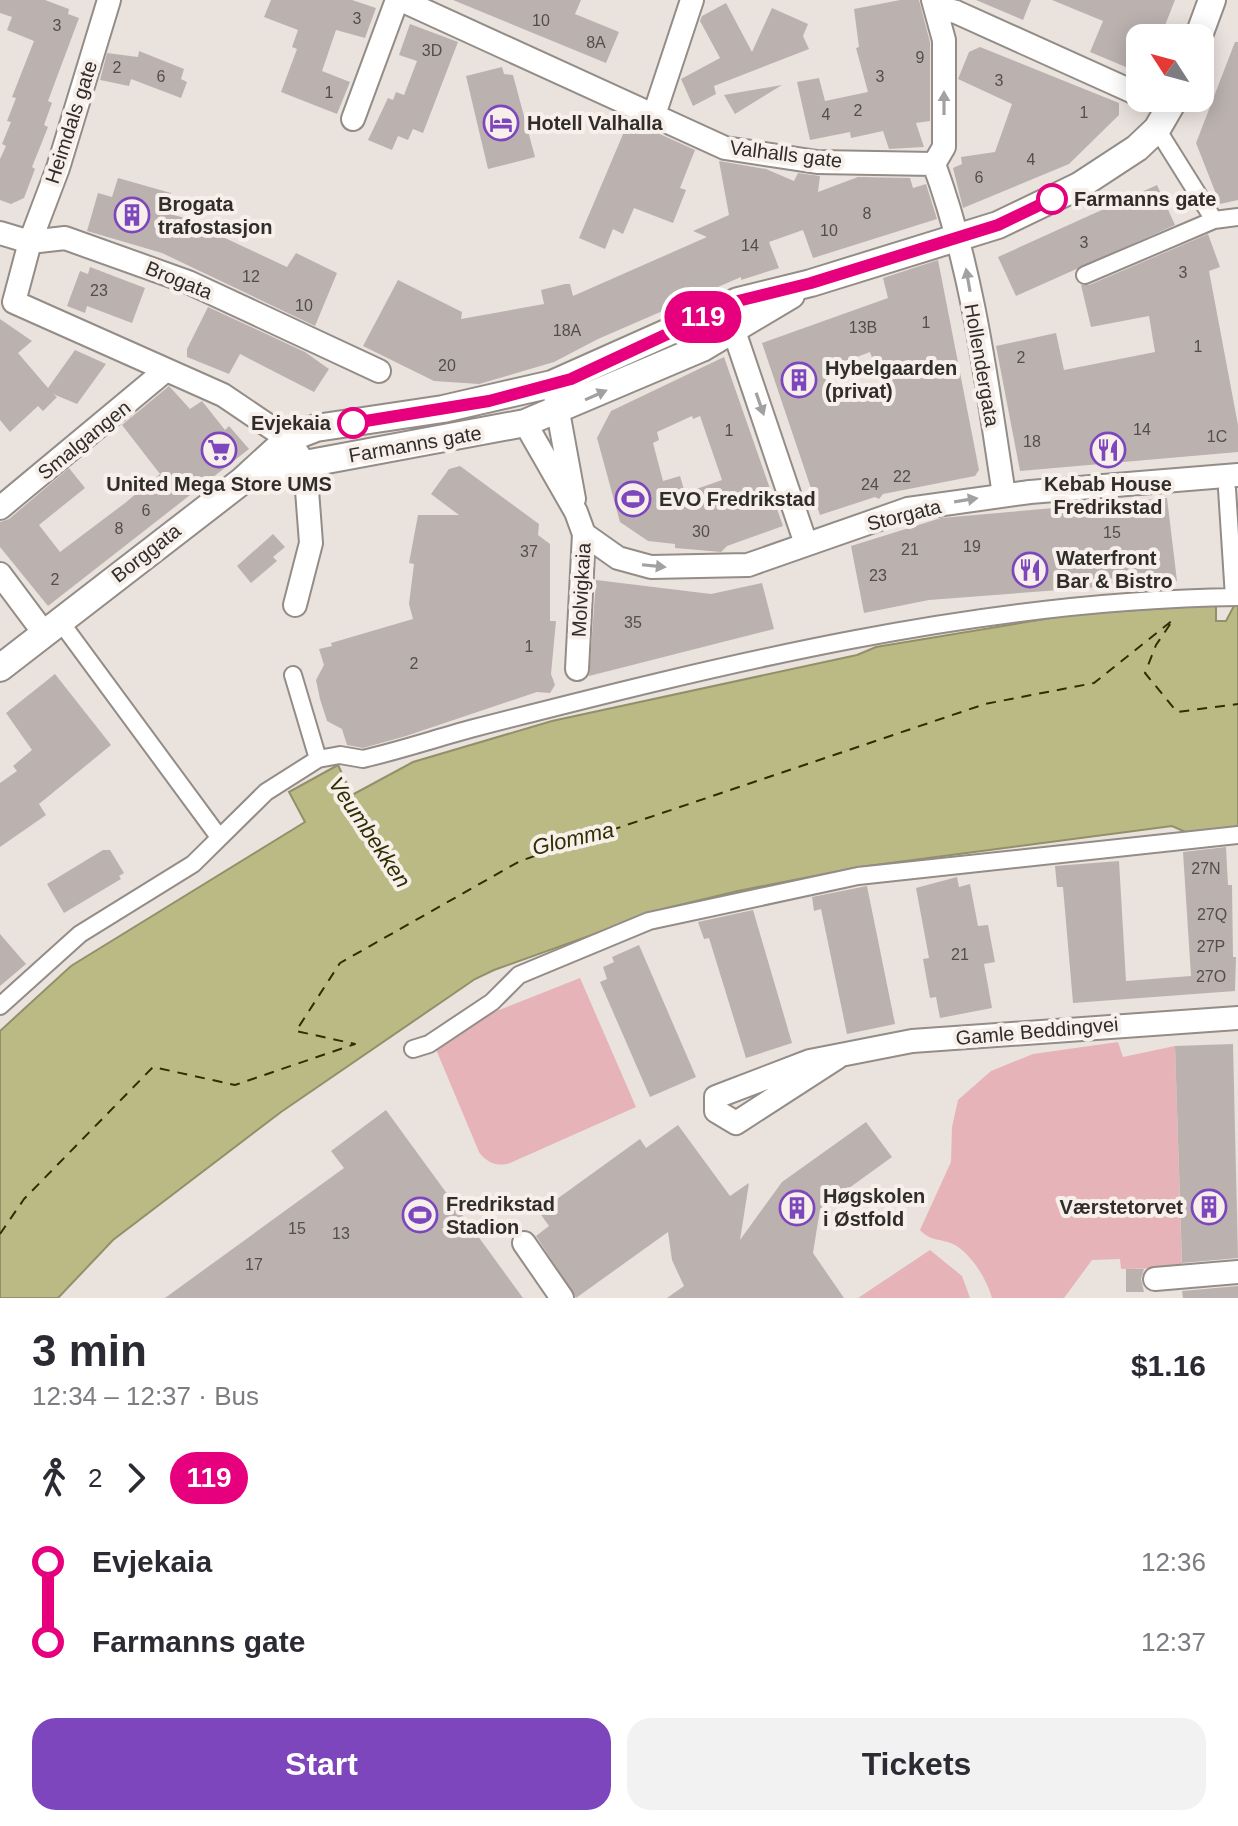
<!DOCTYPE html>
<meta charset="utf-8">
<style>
body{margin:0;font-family:Arial,sans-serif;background:#f2f2f3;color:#2b2b33;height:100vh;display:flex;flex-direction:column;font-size:30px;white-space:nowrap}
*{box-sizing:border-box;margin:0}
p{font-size:26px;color:#7c7c81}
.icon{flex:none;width:44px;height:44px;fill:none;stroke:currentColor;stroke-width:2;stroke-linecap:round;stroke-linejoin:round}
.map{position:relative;height:1298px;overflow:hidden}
.details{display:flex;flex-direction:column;background:#fff;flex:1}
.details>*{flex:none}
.badge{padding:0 16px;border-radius:26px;font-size:28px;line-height:52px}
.needle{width:52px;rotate:306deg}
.controls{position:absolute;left:1126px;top:24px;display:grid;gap:16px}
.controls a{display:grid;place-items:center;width:88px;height:88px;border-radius:16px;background:#fff;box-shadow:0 4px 20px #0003;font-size:40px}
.map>.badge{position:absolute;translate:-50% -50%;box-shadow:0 0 0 4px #fff}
.legs{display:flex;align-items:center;gap:12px;height:88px;padding:0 32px;font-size:26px}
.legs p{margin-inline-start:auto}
.summary{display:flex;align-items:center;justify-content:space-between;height:136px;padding:0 32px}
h1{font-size:44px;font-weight:600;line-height:60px}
.action{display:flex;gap:16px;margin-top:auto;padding:16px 32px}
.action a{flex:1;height:92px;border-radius:24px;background:#7d46bd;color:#fff;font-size:32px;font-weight:600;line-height:92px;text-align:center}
.action a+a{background:#f2f2f3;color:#2b2b33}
ul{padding:0 32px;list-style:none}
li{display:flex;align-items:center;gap:28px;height:80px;font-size:30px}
li i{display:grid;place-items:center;width:12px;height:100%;margin:0 10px;background:currentColor}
li i::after{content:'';width:20px;height:20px;margin:-10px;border:6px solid;border-radius:50%;background:#fff}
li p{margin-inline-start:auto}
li:first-child i{background:linear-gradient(#0000 50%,currentColor 0)}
li:last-child i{background:linear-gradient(currentColor 50%,#0000 0)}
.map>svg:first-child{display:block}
.green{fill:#e6b3b8}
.water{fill:#bcba84;stroke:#929069;stroke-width:2}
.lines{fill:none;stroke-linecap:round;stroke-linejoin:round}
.ferry{stroke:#302d01;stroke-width:2;stroke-dasharray:10 8;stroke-linecap:butt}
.building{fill:#bbb2b0;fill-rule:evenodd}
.pedestrian-casing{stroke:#938c87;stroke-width:20}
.minor-casing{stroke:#938c87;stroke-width:26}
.tertiary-casing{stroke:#938c87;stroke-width:30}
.pedestrian{stroke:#fff;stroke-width:16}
.minor{stroke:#fff;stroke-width:22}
.tertiary{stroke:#fff;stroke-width:26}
.oneway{fill:#a2a0a0}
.line-1-casing{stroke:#fff;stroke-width:18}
.line-1{stroke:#e6007e;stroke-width:12}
.stop-1-dot{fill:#fff;stroke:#e6007e;stroke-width:4}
.labels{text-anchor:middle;stroke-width:8;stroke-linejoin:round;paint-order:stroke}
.number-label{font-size:16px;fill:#534e4c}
.street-label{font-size:20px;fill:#302d2b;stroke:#f7f0ea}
.poi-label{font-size:20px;font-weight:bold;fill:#302d2b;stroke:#f7f0ea;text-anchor:start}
.stop-label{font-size:20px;font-weight:bold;fill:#302d2b;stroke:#f7f0ea;text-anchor:start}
.water-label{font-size:22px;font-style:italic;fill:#302d01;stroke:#f7f0ea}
</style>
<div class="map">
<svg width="1238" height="1298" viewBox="0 0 1238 1298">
<rect width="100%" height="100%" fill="#eae2dd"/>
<!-- green -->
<path class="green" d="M580 978 636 1107 510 1163C497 1167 487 1163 479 1152L435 1047 479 1018Z
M1118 1042 1123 1057 1175 1046 1182 1268 1121 1269 1120 1259 1092 1260 1064 1298H992C987 1280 972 1255 955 1245 941 1238 931 1242 920 1230L951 1162 952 1127 958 1100 991 1071 1033 1054Z
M930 1250 962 1276 970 1298H858Z"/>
<!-- water -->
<path class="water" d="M1235 604H1238V827L1190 834 1172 826 860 867 738 891 667 908 494 970 475 979 281 1112 113 1240 58 1298H0V1031L71 966 305 822 289 792 338 765 352 795 413 762 552 721 857 655 876 647 1075 614 1216 605V621H1226Z"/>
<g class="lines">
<!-- ferry -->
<path class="ferry" d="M0 1234 24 1199 153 1067 235 1085 355 1044 296 1031 340 963 520 861 985 704 1094 683 1173 620 1156 645 1145 673 1177 712 1238 704"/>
</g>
<!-- building -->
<path class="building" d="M0 0H45L69 9 68 14 79 18 48 101 52 103 44 125 48 127 32 167 35 169 24 198 11 204 0 200V159L6 146 2 144 11 122 7 121 16 98 12 97 34 41 7 30 12 17 0 13Z
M271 0H352L376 8 365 38 336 30 322 71 350 82 337 114 281 92 297 49 292 47 298 30 264 17Z
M453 0H581L575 14 619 32 606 63Z
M900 0H919L930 42V121L916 123 924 147 889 149 883 131 851 138 850 132 810 140 797 82 819 78 825 101 868 92 856 48 859 47 854 9Z
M976 0H1031L1023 20Z
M1052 0H1175L1160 38H1140V73L1090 52 1103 21Z
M726 3 752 52 772 8 808 24 803 36 809 49 714 86 716 94 693 106 681 79 720 58 700 21 702 16Z
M410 24 458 42 423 133 413 129 408 140 398 136 392 150 368 140 388 98 393 100 396 92 404 95 417 61 399 55Z
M1235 42H1238V200L1220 204 1196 143Z
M980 47 1119 103V115L1069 164 963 208 953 168 962 164 961 157 995 152 1012 104 958 79 969 52Z
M139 51 184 69 181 79 187 82 181 98 131 79 129 86 100 80 107 53 138 57Z
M502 67 504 74 513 75 535 157 488 169 466 76Z
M782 85 735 114 724 95Z
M629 120 695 150 680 188 686 190 673 223 634 208 623 234 613 229 605 249 579 238Z
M719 161 766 169 794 181 798 173 820 176 818 192 858 177 910 178 913 188 926 184 937 219 813 258 803 230 769 242 779 268 741 280V277L598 339 554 362 479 384 434 381 363 346 398 280 462 312 461 319 544 304 541 290 565 284H570L573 296 707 237 693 231 729 215Z
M118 178 171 193 165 213 210 224 228 232 225 238 287 267 296 253 337 273 315 326 162 253 87 231 98 193 112 197Z
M1157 185 1175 225 1016 296 998 257Z
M1208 234 1220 267 1209 271 1238 425V452L1020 471 996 346 1056 333 1064 370 1155 352 1149 316 1091 327 1081 285H1089Z
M938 260 979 470 975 476 883 494 879 499 875 497 820 515 762 343 888 298 883 278ZM870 352 883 390 833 404 823 370Z
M90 267 145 288 132 323 87 306 85 313 67 306 80 271 88 274Z
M208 307 305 352 329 369 314 392 240 354 229 374 187 357V349Z
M0 319 32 341 18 353 48 388 75 350 106 364 77 404 53 394 57 397 43 411 38 406 10 432 0 420Z
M724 357 783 526 727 546 721 552 675 548V544L648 541 620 522 597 438 611 411ZM692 416 693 419 700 416 722 480 685 493 680 476 663 481 653 443 659 440 657 432Z
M169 386 190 409 202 401 225 430 229 426 249 449 48 606 0 547V522L9 519 69 468 85 488 39 525 60 552 125 503 160 474 122 425Z
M460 466 539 524 538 535 550 544V621H556L551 674 555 685 550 693 537 692 406 736 363 748 347 745 342 729 327 721 320 699 316 680 324 665 319 649 332 646 331 643 413 619 409 604 414 564 409 563 418 515H459L431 494 449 469Z
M1167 498 1177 581 929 600 864 613 851 546 941 518Z
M273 534 285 547 273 557 277 561 251 583 237 566Z
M596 580 711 594 762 583 774 629 589 676Z
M55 674 111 745 39 804 46 815 0 847V783L17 771 13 766 32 750 6 713Z
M1226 847 1228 885H1232L1233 957H1236L1235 991 1073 1003 1063 887H1057L1055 866 1119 861 1126 981 1191 976 1183 852Z
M103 850H110L124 873 119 876 121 879 64 913 47 884Z
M957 877 959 887 970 884 978 926 988 925 995 962 984 964 992 1008 940 1018 936 997 930 998 923 959 929 958 916 888Z
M867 886 895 1024 847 1034 821 909 814 911 812 897Z
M753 910 792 1043 746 1058 709 938 704 939 698 922Z
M0 934 26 964 0 986Z
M639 945 696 1077 650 1097 600 982 607 979 603 967 614 962 612 957Z
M1233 1044 1238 1258 1182 1263 1175 1046Z
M386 1110 523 1298H165L344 1168 331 1151Z
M866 1122 892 1157 820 1209 813 1253 844 1298H667L684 1286 672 1260 668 1232 576 1298 536 1236 549 1226 539 1212 640 1139 646 1148 678 1125 730 1196 749 1183 740 1240 782 1182Z
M1126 1269H1144L1141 1279 1144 1292H1126Z
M1238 1286V1298H1183L1182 1291Z"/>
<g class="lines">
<!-- pedestrian casing -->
<g class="pedestrian-casing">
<path id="pedestrian" d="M1157 129 1214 220
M1085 275 1214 220 1238 217
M1227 489 1234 597
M68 632 219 837
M293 675 318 759
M0 1006 80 934 193 864 266 792 318 759 340 755 363 759C401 750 437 738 474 728 723 664 980 600 1238 597
M413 1049 429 1044 492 1002 519 975 649 921 858 876 1238 835"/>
</g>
<!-- minor casing -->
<g class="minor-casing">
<path id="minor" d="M401 0 725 148 817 162 934 164
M933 0 944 40V147L934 164
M937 7 956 12 1140 95
M653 118 692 0
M353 119 397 0
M934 164C973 270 987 384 1004 495
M0 233 30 242 58 168 109 0
M14 302 223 395 288 439 305 464 311 543 295 605
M14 302 30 242 65 238 188 282 379 371
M734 331 806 544
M555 395 574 499
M525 423 576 512 584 534 577 669
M0 508 166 370
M584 534 618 558 651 567 748 565 908 509 1030 492 1238 475
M0 574 44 633
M838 1057 736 1123 716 1111V1097L810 1061 912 1041 1238 1018
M524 1243 562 1298
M1155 1279 1238 1272"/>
</g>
<!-- tertiary casing -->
<g class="tertiary-casing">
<path id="tertiary" d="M1198 38 1212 0
M242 481 288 439 316 428 443 409 552 384 738 301 811 283 998 225 1079 186 1137 148 1157 129 1175 98
M0 668 242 481 305 464 525 423 702 348 791 295"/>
</g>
<!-- pedestrian -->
<use href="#pedestrian" class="pedestrian"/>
<!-- minor -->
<use href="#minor" class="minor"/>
<!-- tertiary -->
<use href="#tertiary" class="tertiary"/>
</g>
<!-- one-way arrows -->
<defs><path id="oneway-solid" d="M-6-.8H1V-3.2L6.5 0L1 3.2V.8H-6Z" transform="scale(2)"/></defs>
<g class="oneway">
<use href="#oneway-solid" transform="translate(944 103) rotate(-90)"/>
<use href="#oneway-solid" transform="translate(968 280) rotate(-100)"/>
<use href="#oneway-solid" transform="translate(596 395) rotate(-24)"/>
<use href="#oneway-solid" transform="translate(760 404) rotate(71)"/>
<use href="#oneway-solid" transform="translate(966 500) rotate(-9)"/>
<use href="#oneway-solid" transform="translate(654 566) rotate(6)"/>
</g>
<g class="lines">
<!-- line-1 casing -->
<g class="line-1-casing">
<path id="line-1" d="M353 423 489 401 571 379 738 301 811 283 998 225 1052 199"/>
</g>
<!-- line-1 -->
<use href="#line-1" class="line-1"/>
</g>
<!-- icons -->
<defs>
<g id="hotel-ring" transform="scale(1.8)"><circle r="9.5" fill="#f7f0ea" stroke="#7d46bd" stroke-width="1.5"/><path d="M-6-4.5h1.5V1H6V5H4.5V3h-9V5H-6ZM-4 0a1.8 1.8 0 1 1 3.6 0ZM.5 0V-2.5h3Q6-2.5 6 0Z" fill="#7d46bd"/></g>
<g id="building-ring" transform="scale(1.8)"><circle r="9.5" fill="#f7f0ea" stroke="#7d46bd" stroke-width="1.5"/><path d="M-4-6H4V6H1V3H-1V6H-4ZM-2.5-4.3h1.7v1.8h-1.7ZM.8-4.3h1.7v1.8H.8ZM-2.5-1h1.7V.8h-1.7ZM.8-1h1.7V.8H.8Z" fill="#7d46bd"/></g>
<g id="supermarket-ring" transform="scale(1.8)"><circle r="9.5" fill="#f7f0ea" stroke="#7d46bd" stroke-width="1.5"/><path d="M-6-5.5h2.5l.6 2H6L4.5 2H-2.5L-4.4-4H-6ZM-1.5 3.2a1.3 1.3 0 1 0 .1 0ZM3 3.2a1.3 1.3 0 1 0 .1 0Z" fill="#7d46bd"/></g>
<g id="restaurant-ring" transform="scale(1.8)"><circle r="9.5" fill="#f7f0ea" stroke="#7d46bd" stroke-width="1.5"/><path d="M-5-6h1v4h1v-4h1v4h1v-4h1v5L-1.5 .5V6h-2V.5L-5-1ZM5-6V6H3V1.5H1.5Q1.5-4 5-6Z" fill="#7d46bd"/></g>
<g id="stadium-ring" transform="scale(1.8)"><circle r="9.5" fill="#f7f0ea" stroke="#7d46bd" stroke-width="1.5"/><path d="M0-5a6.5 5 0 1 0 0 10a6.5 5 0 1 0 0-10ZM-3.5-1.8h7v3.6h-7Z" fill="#7d46bd"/></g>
</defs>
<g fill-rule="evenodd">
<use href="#hotel-ring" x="501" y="123"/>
<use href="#building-ring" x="132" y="215"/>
<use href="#building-ring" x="799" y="380"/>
<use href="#supermarket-ring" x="219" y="450"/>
<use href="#restaurant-ring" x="1108" y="450"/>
<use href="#stadium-ring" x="633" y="499"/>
<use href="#restaurant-ring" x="1030" y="570"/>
<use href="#building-ring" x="1209" y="1207"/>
<use href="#building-ring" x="797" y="1208"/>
<use href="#stadium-ring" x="420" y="1215"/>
</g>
<!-- markers -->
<g class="stop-1-dot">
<circle cx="1052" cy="199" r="14"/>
<circle cx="353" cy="423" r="14"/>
</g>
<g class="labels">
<!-- number labels -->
<g class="number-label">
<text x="357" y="24">3</text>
<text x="541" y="26">10</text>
<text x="57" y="31">3</text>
<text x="596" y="48">8A</text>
<text x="432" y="56">3D</text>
<text x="920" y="63">9</text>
<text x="117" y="73">2</text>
<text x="161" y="82">6</text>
<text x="880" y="82">3</text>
<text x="999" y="86">3</text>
<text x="329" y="98">1</text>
<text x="858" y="116">2</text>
<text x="1084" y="118">1</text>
<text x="826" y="120">4</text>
<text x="1031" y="165">4</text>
<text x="979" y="183">6</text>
<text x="867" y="219">8</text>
<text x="829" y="236">10</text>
<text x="1084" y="248">3</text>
<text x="750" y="251">14</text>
<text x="1183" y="278">3</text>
<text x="251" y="282">12</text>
<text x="99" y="296">23</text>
<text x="304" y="311">10</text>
<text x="926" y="328">1</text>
<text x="863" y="333">13B</text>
<text x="567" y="336">18A</text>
<text x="1198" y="352">1</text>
<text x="1021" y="363">2</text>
<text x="447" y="371">20</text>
<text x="1142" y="435">14</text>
<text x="729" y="436">1</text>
<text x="1217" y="442">1C</text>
<text x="1032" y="447">18</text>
<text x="902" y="482">22</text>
<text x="870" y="490">24</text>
<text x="146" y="516">6</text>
<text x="119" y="534">8</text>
<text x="701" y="537">30</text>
<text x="1112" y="538">15</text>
<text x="972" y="552">19</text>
<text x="910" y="555">21</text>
<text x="529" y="557">37</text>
<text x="878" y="581">23</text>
<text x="55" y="585">2</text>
<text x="633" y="628">35</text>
<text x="529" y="652">1</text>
<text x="414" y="669">2</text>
<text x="1206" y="874">27N</text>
<text x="1212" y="920">27Q</text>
<text x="1211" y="952">27P</text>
<text x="960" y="960">21</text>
<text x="1211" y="982">27O</text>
<text x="297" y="1234">15</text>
<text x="341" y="1239">13</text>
<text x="254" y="1270">17</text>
</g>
<!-- street labels -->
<g class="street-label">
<text transform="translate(71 122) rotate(-72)" y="7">Heimdals gate</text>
<text transform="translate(786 154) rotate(7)" y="7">Valhalls gate</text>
<text transform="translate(179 280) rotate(22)" y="7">Brogata</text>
<text transform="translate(982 365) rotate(80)" y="7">Hollendergata</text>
<text transform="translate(84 440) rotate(-39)" y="7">Smalgangen</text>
<text transform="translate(415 444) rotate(-10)" y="7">Farmanns gate</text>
<text transform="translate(904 515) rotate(-14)" y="7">Storgata</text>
<text transform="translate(146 553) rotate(-38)" y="7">Borggata</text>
<text transform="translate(581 590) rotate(-87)" y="7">Molvigkaia</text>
<text transform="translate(1037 1031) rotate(-5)" y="7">Gamle Beddingvei</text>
</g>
<!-- poi labels -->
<g class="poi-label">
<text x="527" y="130">Hotell Valhalla</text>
<text x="158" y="211">Brogata<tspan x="158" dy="23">trafostasjon</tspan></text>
<text x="825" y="375">Hybelgaarden<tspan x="825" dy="23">(privat)</tspan></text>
<text x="219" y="491" text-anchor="middle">United Mega Store UMS</text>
<text x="1108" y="491" text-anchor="middle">Kebab House<tspan x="1108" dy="23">Fredrikstad</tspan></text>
<text x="659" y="506">EVO Fredrikstad</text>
<text x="1056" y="565">Waterfront<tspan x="1056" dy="23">Bar &amp; Bistro</tspan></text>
<text x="823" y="1203">Høgskolen<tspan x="823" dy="23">i Østfold</tspan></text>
<text x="446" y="1211">Fredrikstad<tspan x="446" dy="23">Stadion</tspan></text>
<text x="1183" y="1214" text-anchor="end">Værstetorvet</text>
</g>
<!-- stop labels -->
<g class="stop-label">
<text x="1074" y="206">Farmanns gate</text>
<text x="331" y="430" text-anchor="end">Evjekaia</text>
</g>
<!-- water labels -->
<g class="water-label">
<text transform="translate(370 832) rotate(56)" y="8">Veumbekken</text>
<text transform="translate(573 838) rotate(-13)" y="8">Glomma</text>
</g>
</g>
</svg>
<div class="controls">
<a><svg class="needle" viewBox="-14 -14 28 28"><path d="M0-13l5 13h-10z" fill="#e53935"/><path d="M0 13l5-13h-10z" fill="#7c7c81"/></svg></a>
</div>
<b class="badge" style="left:703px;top:317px;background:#e6007e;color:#fff">119</b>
</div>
<section class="details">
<div class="summary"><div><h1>3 min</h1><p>12:34 – 12:37 · Bus</p></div><b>$1.16</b></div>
<div class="legs"><svg class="icon" aria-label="walk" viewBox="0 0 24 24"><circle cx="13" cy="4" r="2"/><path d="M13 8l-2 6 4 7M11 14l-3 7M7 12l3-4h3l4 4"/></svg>2<svg class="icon" aria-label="forward" viewBox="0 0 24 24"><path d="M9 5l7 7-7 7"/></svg><b class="badge" style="background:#e6007e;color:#fff">119</b></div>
<ul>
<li><i style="color:#e6007e"></i><b>Evjekaia</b><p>12:36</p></li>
<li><i style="color:#e6007e"></i><b>Farmanns gate</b><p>12:37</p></li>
</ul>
<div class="action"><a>Start</a><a>Tickets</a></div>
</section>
